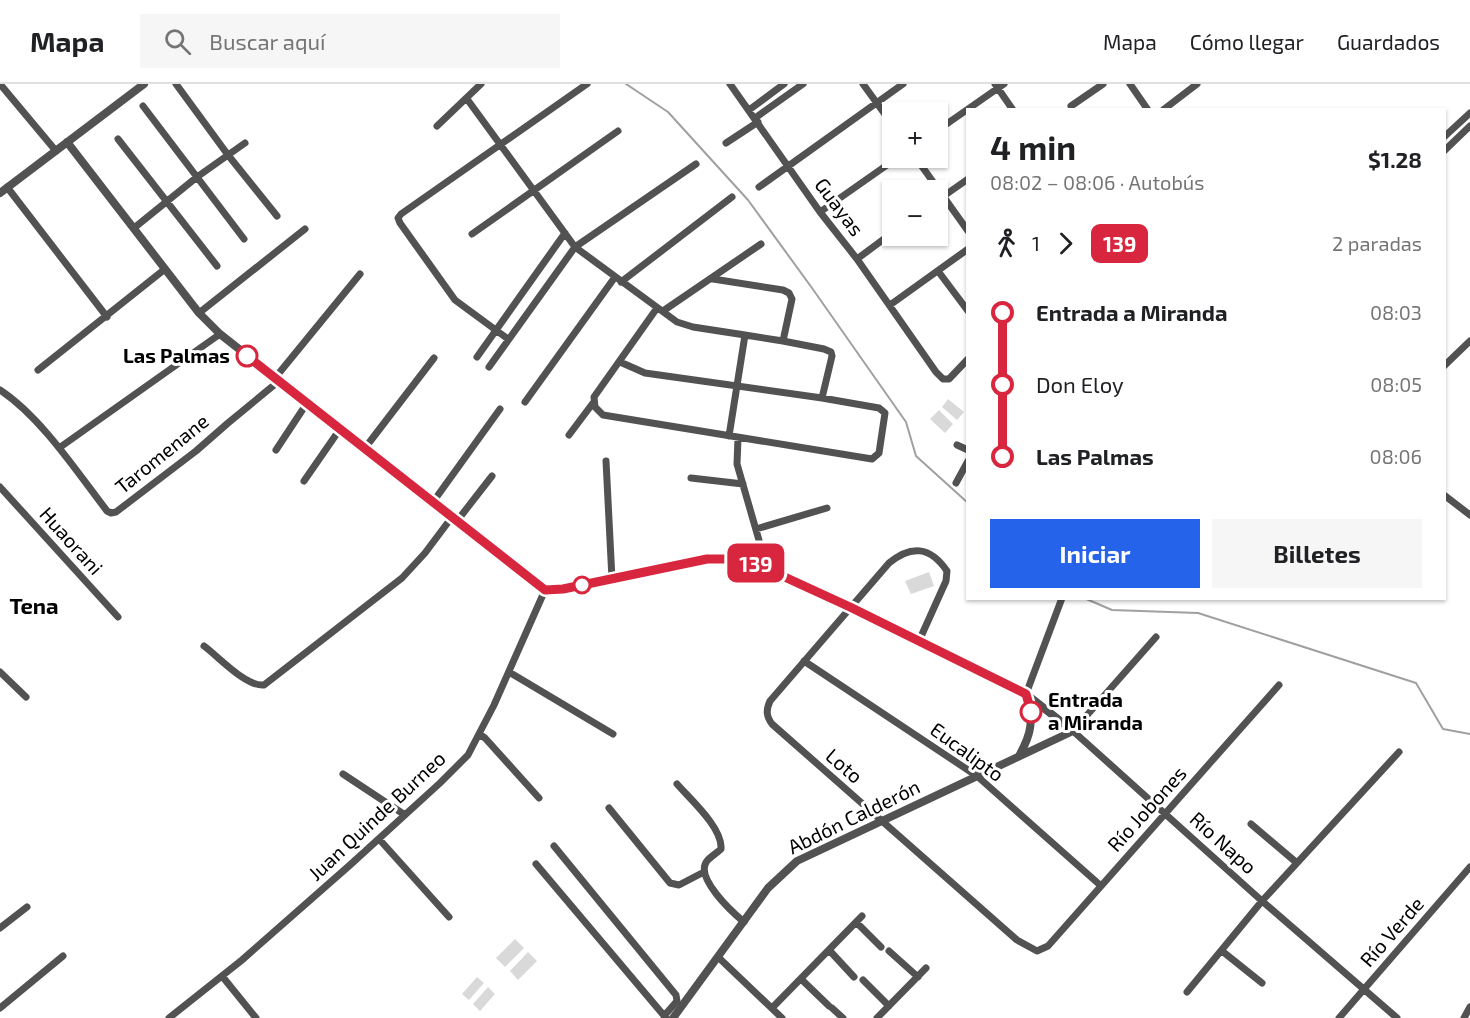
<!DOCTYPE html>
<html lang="es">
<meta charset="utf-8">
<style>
body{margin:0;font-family:"Exo 2",sans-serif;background:#f6f6f6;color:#202124;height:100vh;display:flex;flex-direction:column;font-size:22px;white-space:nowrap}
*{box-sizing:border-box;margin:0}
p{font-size:20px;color:#757577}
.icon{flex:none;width:33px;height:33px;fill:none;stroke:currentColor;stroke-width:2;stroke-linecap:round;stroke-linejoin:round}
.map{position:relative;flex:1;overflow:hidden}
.panel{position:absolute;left:966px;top:24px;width:480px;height:492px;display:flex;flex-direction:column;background:#fff;border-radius:0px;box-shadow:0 2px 4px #0004}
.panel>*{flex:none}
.badge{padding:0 12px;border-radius:9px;font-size:21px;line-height:39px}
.buttons{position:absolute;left:882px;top:18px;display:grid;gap:12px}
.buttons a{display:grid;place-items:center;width:66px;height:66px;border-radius:0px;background:#fff;box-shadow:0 2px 4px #0004;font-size:30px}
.map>.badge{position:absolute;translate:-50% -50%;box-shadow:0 0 0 3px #fff}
.legs{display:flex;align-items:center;gap:9px;height:66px;padding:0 24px;font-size:20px}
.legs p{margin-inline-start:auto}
.head{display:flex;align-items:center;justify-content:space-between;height:102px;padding:0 24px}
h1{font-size:33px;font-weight:700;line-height:45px}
.action{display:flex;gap:12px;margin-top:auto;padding:12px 24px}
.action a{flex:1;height:69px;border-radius:0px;background:#2563eb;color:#fff;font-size:24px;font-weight:700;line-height:69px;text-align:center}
.action a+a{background:#f6f6f6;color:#202124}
ul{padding:0 24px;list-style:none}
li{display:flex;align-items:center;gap:21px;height:72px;font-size:22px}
li i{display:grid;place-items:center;width:9px;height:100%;margin:0 8px;background:currentColor}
li i::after{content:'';width:15px;height:15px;margin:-8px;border:4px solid;border-radius:50%;background:#fff}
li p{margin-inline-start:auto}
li:first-child i{background:linear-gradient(#0000 50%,currentColor 0)}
li:last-child i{background:linear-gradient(currentColor 50%,#0000 0)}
header{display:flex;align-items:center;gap:36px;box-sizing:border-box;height:84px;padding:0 30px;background:#fff;border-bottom:2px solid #e0e0e0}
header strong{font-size:28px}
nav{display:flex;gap:33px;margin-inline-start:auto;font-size:21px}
.search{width:420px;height:54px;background:#f6f6f6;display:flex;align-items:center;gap:15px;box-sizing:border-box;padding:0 21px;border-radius:0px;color:#757577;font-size:22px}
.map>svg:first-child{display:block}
.green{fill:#d9d9d9}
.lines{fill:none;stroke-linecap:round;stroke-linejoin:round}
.stream{stroke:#a0a0a0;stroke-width:2}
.minor{stroke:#525252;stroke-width:7}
.tertiary{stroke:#525252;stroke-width:8}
.line-1-casing{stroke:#fff;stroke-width:14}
.line-1{stroke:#d7263d;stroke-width:9}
.stop-1-dot{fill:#fff;stroke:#d7263d;stroke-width:3}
.labels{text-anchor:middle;stroke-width:6;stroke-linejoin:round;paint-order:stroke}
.street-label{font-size:20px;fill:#000;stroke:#fff}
.stop-label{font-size:20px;font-weight:bold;fill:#000;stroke:#fff;text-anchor:end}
.quarter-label{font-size:22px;font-weight:bold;fill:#000;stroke:#fff}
</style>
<header>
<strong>Mapa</strong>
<div class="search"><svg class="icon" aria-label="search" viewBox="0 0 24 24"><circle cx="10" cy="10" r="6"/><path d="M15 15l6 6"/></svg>Buscar aquí</div>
<nav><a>Mapa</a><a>Cómo llegar</a><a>Guardados</a></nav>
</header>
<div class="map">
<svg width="1470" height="934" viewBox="0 0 1470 934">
<rect width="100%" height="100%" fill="#fff"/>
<!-- green -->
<path class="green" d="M948 315 964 328 957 336 942 323Z
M939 326 953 340 945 349 930 335Z
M929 488 934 502 911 510 905 497Z
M515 855 524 864 505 883 496 874Z
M528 868 537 877 518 896 510 887Z
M477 893 484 899 469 916 462 910Z
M488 903 495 910 480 927 473 920Z"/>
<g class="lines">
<!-- stream -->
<path class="stream" d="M626 0 668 28 748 116 812 204 906 338 916 372 968 419
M1084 514 1112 526 1198 529 1416 599 1443 645 1470 650"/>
<!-- minor -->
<path class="minor" d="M0 0 56 67
M176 0 228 71 277 132
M730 0 820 128 857 175 936 288 943 295H949L968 275
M863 0 892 40
M995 0 1013 26
M1130 0 1148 26
M467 15 575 163 677 238 693 243 745 251
M143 22 244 155
M1071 22 1103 0
M749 26 784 0
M1163 26 1197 0
M755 34 803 0
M437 42 481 0
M938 46 1004 0
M1444 53 1470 29
M118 55 217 182
M726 59 758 38
M1444 67 1470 42
M916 74 968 147
M7 103 107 233
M759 103 903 0
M938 116 968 95
M820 128 897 74
M134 144 197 93 245 59
M472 150 618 47
M857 175 892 149
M938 187 968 227
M713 195 783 206 789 209 792 215 783 257 745 251 729 352
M621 198 732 113
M890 221 968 165
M663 227 761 160
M199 229 305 145
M508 255 455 216 400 139 398 134 401 130 587 0
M783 257 824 265 831 268 832 272 822 314
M477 273 565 149
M620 278 645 289 822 314 879 324 885 329 879 369 872 375 603 331 595 323 594 313 657 224
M1444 282 1470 257
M489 283 575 163 696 80
M38 286 165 185
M275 294 360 190
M0 306C41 333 77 388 107 427L111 429 116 428 196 367 228 339 279 297
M525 318 615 193
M569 351 593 319
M738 354 737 380 767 484
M957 361 968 366
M59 364 220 250
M365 364 434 274
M276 366 307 319
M606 377 612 495
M691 394 743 400
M304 397 340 345
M956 399 968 377
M0 403 118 533
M1444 411 1470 431
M433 418 500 325
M457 437 492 392
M756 445 827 424
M1156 553 1073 647 1262 817 1397 934
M919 557 946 497 947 487C930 462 911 461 889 479L770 617C766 626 766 632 772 640L1017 856 1037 867 1048 862 1279 601
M204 562C219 573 246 603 264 601L402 494 425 469 452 433
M804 577 977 692 1100 801
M0 588 26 613
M509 588 613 650
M1026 610 1062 514
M479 650 485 654 539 714
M343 690 405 731
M677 700C690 715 723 744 721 765 717 769 710 773 707 777 694 793 732 828 744 838
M609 724 670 799 679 801 704 788
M1251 740 1297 779
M379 755 449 833
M554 762 676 911 677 917 664 932
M536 780 666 934
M856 838 881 863
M0 844 27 823
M829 866 854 893
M889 867 918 893
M1222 867 1262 899
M718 873 782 934
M222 892 256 934
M801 895 829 922
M863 896 889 922
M1187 908 1262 817 1399 668
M0 924 63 872
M772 924 862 832
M832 924 843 934
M169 934 242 876 350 781 440 699 468 671 494 621 545 506
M877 934 926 884
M1339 934 1470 783
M1464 934 1470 923"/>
<!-- tertiary -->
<path class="tertiary" d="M67 58 199 229 220 250 545 506 563 505 707 475H736L754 479 850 523 1026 610 1073 647 797 777 768 804 673 934
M0 109 144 0
M1019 672C1033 647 1033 637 1026 610"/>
</g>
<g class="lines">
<!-- line-1 casing -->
<g class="line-1-casing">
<path id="line-1" d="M247 272 545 506 563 505 707 475H736L754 479 850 523 1026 610 1031 628"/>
</g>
<!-- line-1 -->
<use href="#line-1" class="line-1"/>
</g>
<!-- markers -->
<g class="stop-1-dot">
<circle cx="247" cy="272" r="10"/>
<circle cx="582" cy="501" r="8"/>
<circle cx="1031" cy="628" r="10"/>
</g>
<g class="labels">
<!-- street labels -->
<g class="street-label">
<text transform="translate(839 123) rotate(53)" y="7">Guayas</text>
<text transform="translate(162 370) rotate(-39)" y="7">Taromenane</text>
<text transform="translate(71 457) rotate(48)" y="7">Huaorani</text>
<text transform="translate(967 668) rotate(36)" y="7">Eucalipto</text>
<text transform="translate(844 682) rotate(41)" y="7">Loto</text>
<text transform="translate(1147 725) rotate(-48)" y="7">Río Jobones</text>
<text transform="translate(377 732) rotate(-43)" y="7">Juan Quinde Burneo</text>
<text transform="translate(854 733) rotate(-26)" y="7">Abdón Calderón</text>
<text transform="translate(1223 759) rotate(42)" y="7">Río Napo</text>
<text transform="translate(1392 848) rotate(-49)" y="7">Río Verde</text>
</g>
<!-- stop labels -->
<g class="stop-label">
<text x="230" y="279">Las Palmas</text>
<text x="1048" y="623" text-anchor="start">Entrada<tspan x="1048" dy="23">a Miranda</tspan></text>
</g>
<!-- quarter labels -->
<g class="quarter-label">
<text x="34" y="530">Tena</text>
</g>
</g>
</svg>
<div class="buttons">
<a>+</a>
<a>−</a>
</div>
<b class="badge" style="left:756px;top:479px;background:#d7263d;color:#fff">139</b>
<section class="panel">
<div class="head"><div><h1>4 min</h1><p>08:02 – 08:06 · Autobús</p></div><b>$1.28</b></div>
<div class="legs"><svg class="icon" aria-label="walk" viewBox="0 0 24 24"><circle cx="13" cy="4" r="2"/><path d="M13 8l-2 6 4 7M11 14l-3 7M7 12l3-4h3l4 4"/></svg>1<svg class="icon" aria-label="forward" viewBox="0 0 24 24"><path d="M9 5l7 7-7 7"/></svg><b class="badge" style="background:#d7263d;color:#fff">139</b><p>2 paradas</p></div>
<ul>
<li><i style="color:#d7263d"></i><b>Entrada a Miranda</b><p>08:03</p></li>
<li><i style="color:#d7263d"></i><span>Don Eloy</span><p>08:05</p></li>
<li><i style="color:#d7263d"></i><b>Las Palmas</b><p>08:06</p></li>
</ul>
<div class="action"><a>Iniciar</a><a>Billetes</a></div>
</section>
</div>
